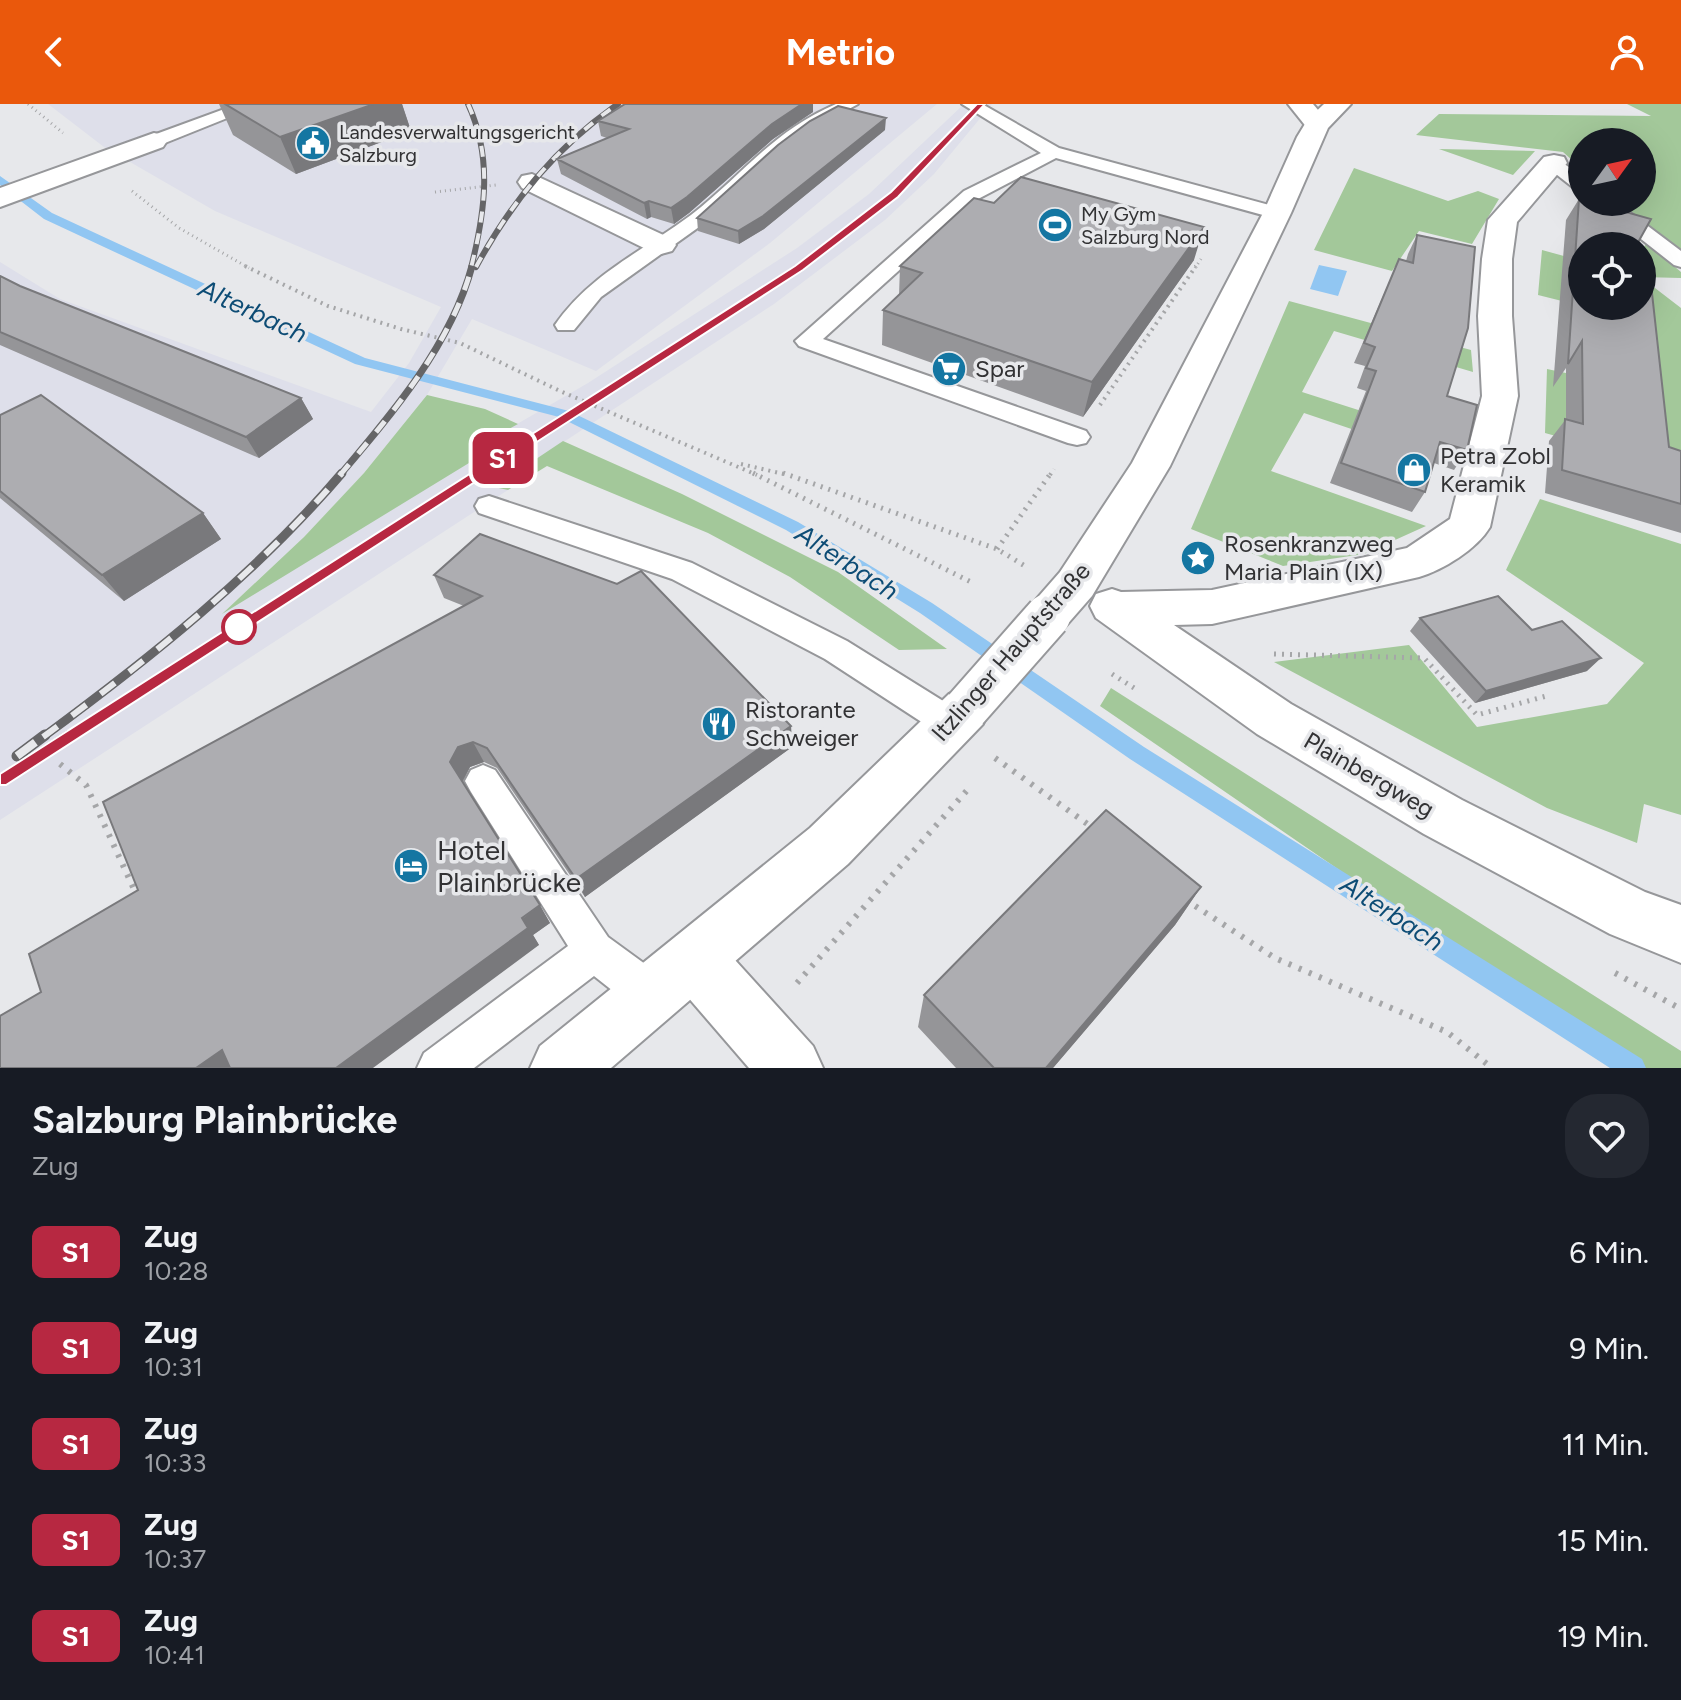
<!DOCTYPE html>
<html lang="de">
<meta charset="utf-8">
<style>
body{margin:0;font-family:Figtree,sans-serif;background:#242831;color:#f1f3f6;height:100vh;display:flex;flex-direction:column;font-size:30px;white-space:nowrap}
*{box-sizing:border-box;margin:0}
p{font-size:26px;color:#9ea1a6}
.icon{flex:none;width:44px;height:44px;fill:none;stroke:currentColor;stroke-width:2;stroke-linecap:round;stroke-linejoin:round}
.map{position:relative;height:964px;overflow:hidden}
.sheet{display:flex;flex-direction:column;background:#171b24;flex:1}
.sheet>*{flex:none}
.badge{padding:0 16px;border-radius:12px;font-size:28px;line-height:52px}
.needle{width:52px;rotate:57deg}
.buttons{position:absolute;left:1568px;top:24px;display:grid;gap:16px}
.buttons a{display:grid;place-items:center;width:88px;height:88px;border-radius:50%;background:#171b24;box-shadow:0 8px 32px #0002;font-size:40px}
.map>.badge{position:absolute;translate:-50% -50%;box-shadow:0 0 0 4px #fff}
.round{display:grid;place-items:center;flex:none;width:84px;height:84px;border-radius:32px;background:#242831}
.overview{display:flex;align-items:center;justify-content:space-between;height:136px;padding:0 32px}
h1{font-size:38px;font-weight:700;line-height:60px}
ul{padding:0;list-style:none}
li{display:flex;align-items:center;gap:24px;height:96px;padding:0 32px}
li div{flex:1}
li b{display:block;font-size:30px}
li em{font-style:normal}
li .badge{min-width:88px;font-weight:700;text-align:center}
header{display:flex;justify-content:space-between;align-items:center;height:104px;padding:0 32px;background:#ea580c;color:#fff;font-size:36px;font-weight:700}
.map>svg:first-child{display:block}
.built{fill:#dedfea}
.green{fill:#a3c89a}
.water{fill:#91c6f2}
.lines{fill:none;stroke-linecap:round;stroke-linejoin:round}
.stream{fill:#91c6f2;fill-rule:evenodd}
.lane-casing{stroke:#96979a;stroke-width:4}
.street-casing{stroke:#96979a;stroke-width:4}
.secondary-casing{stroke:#96979a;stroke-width:4}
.highway-casing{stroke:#96979a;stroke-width:4}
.path-far3{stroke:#a5a6a8;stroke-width:3;stroke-dasharray:1 4;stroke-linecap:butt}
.path-far2{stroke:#a5a6a8;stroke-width:4;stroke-dasharray:2 5;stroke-linecap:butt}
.path-far1{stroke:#a5a6a8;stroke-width:5;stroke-dasharray:2 6;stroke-linecap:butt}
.path{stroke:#a5a6a8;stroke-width:6;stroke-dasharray:3 8;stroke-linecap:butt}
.lane{fill:#fff;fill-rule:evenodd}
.street{fill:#fff;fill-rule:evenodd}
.secondary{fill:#fff;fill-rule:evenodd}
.highway{fill:#fff;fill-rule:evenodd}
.rail-far3-casing{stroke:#656567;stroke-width:6}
.rail-far2-casing{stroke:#656567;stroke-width:7}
.rail-far1-casing{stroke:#656567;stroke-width:9}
.rail-casing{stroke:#656567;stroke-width:11}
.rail-far3{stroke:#e7e8eb;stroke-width:4;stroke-dasharray:11;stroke-linecap:butt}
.rail-far2{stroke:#e7e8eb;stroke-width:5;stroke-dasharray:14;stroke-linecap:butt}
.rail-far1{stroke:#e7e8eb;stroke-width:6;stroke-dasharray:18;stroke-linecap:butt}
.rail{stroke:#e7e8eb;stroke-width:8;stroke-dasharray:23;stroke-linecap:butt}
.secondary-bridge-casing{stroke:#96979a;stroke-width:48;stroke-linecap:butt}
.secondary-bridge{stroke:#fff;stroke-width:44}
.wall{fill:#959598}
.shaded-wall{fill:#79797c}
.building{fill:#adadb1;stroke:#79797c;stroke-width:2}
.line{fill:#b72841;stroke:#fff;stroke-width:2}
.stop-dot{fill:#fff;stroke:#b72841;stroke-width:4}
.labels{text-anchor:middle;stroke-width:7;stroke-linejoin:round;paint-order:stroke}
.far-poi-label{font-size:20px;fill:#323234;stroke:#e7e8eb;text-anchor:start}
.poi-label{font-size:24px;fill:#323234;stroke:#e7e8eb;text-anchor:start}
.street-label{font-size:24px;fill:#323234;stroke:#e7e8eb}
.water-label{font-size:26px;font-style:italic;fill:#0d4c75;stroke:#e7e8eb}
.near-poi-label{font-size:28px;fill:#323234;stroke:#e7e8eb;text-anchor:start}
</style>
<header><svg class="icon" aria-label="back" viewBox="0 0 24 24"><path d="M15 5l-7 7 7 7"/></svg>Metrio<svg class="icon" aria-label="person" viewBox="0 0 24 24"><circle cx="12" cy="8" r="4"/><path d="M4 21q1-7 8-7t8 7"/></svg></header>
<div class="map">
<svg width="1681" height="964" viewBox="0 0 1681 964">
<rect width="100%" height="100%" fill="#e7e8eb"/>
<!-- built -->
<path class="built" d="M48 0H937L770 139 596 267 472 215 427 291 364 369 304 433 225 507 477 343 588 279 797 144 869 90 964 0H992L934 70 885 116 774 200 495 383 508 386 0 716V158L60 195 371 308 409 259 441 203 215 107 104 43Z"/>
<!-- green -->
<path class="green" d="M1627 0H1681V151L1618 98H1642V38H1582V65L1563 48 1416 31 1439 10 1651 12Z
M1439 45 1535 47 1513 71Z
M1354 64 1448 97 1478 87 1499 95 1472 140 1419 127 1392 167 1314 146Z
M1647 139 1681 168V174L1642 173V145Z
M1542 146 1582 157V202H1642V174L1681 204V367L1545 329 1547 265 1651 287 1642 217 1538 191Z
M1289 197 1471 246 1473 268 1334 227 1302 288 1399 319 1393 339 1304 309 1271 367 1426 422 1364 450 1283 462 1191 425Z
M427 291 485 305 518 320 477 343 469 359 222 510 304 433 364 369Z
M563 337 682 390 838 468 947 545 899 546 790 473 708 429 547 362 508 386 494 383Z
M1540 395 1681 440V711L1644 700 1637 739 1547 704 1274 558 1409 541 1477 623 1607 600 1644 559 1506 466Z
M1111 584 1681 947V964H1628L1100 602Z"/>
<!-- water -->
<path class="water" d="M1319 161 1347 167 1338 192 1310 185Z"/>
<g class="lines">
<!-- stream -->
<path class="stream" d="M0 72 52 109 365 254 569 307 798 418 932 499 1144 643 1642 955 1646 964H1610L1130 655 920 509 786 426 559 313 355 260 44 115 0 81Z"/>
<!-- lane casing -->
<g class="lane-casing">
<path id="lane" d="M238 0H262L160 41 154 42 145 37 148 33Z
M836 0H858L809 27 777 51 706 118 601 193 574 226H558L555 221C590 170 643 147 691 111 744 70 770 29 836 0Z
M962 0H982L1059 44 1284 105 1287 109 1277 115 1056 54 978 95 823 235 1086 327 1090 333 1086 339 1077 341 1068 339 799 242 795 237 964 87 1041 49Z
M1554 53 1582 72V87L1575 85 1547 63 1545 59Z
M1594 98H1616L1681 147V163L1674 161Z
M489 392 692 459 847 537 964 610 969 620 964 630 952 634 940 630 825 555 672 475 479 409 475 402 479 395Z
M483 661 495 666 608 833 667 876 673 891 667 906 652 912 637 906 594 872 474 964H417L424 949 568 842 471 688 465 677 471 666Z"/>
</g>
<!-- street casing -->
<g class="street-casing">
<path id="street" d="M154 29 163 31 167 37 163 43 0 103V84Z
M1554 51 1564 53 1567 59 1517 118 1512 155V212L1518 292 1490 423C1477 445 1443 466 1419 473L1212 520 1174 521 1291 600 1462 696 1645 788 1681 801V859L1610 830 1424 730 1257 630 1096 514 1090 502 1096 490 1112 485 1121 488 1212 486 1407 444 1450 415 1482 292 1478 212 1482 155 1488 116 1544 53Z
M532 70 672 135 676 141 672 147 661 150 650 147 522 84 518 78 522 72Z
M695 826 716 835 813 942 823 964H749L674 877 665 856 674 835Z"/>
</g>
<!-- secondary casing -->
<g class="secondary-casing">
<path id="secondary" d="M1324 0H1351L1328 24 1291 109 1170 362 1092 492 1064 524 1048 530 1032 524 1025 512 1032 500 1060 468 1132 359 1263 109 1297 33 1308 15Z
M966 584 983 590 990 605 983 620 848 760 611 964H530L540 942 810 724 949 590Z"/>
</g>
<!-- highway casing -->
<g class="highway-casing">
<path id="highway" d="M1288 0H1313L1330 20 1326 25H1308Z"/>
</g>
<!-- path-far3 -->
<path class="path-far3" d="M28 0 63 29
M132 87 179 124 249 164
M435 88 496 81
M1195 164 1201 155"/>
<!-- path-far2 -->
<path class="path-far2" d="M245 162 328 202 401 225 460 239 560 287 757 371
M1100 301 1196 162
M741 360 788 371
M1050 371 1054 365"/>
<!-- path-far1 -->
<path class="path-far1" d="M753 369 971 478
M783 369 997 445 1025 462
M997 445 1051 369
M1274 550 1424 554 1477 611 1550 591
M1112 570 1139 587"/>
<!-- path -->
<path class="path" d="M995 654 1093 724
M60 660 86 681 138 794
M1186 796 1275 854 1447 928 1492 964
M1615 869 1681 905
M797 879 970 683"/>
<!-- lane -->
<use href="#lane" class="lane"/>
<!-- street -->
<use href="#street" class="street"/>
<!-- secondary -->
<use href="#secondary" class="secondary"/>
<!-- highway -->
<use href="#highway" class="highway"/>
<!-- rail-far3 casing -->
<g class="rail-far3-casing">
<path id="rail-far3" d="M468 0C493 54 485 108 471 164
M476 163C512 97 556 43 618 0
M799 164 895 91 981 0"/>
</g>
<!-- rail-far2 casing -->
<g class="rail-far2-casing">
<path id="rail-far2" d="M340 371C392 310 451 241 472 162
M476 371 801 162"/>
</g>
<!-- rail-far1 casing -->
<g class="rail-far1-casing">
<path id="rail-far1" d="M43 633C149 555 256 470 342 369
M67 633 479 369"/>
</g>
<!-- rail casing -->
<g class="rail-casing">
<path id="rail" d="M17 652 45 631
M0 676 70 631"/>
</g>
<!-- rail-far3 -->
<use href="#rail-far3" class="rail-far3"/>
<!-- rail-far2 -->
<use href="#rail-far2" class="rail-far2"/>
<!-- rail-far1 -->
<use href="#rail-far1" class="rail-far1"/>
<!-- rail -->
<use href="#rail" class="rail"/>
<!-- secondary-bridge casing -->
<g class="secondary-bridge-casing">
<path id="secondary-bridge" d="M966 605 1048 512"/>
</g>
<!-- secondary-bridge -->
<use href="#secondary-bridge" class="secondary-bridge"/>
</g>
<!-- wall -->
<path class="wall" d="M219 0H402L411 27 296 70 233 31Z
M813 8 773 35 689 109 674 120 651 113 647 115 561 70 557 55 607 34 601 32 598 17Z
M885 26 764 125 739 140 698 127 697 114Z
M1579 95 1582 142 1669 343 1681 347V429L1545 389 1549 337 1566 315V264L1553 283 1566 116Z
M1417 131 1447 292 1467 346 1454 366 1434 359 1425 388 1412 408 1330 379 1366 287 1357 284 1365 262 1354 259 1399 155 1406 157 1408 150Z
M1194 156 1083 313 882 241 883 206 899 192 900 162Z
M0 172 20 182 301 294 313 315 259 354 0 241Z
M0 311 203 409 221 435 124 497 0 394Z
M434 471 791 622 792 643 585 793 497 664 484 658 470 663 463 678 550 819 533 831 539 841 41 888 138 786 464 502 444 494Z
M1420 514 1532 526 1587 567 1475 599 1410 527Z
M1201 783 1175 821 1053 964H956L918 923 924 891Z"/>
<!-- shaded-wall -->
<path class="shaded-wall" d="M374 0H402L411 27 296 70 280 33Z
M800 0H813V8L773 35 689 109 674 120 671 104 772 20Z
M886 14 885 26 764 125 739 140 738 127Z
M649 97 651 113 647 115 644 99Z
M1204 123 1194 156 1083 313 1092 278Z
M301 294 313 315 259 354 246 333Z
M203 409 221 435 124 497 102 471Z
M1601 554 1587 567 1475 599 1486 587Z
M791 622 792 643 585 793 576 775Z
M473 638 484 658 470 663 462 678 450 658 458 643Z
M1201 783 1175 821 1053 964H1046Z
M540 801 550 819 533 831 539 841 373 964H336Z
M222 946 239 964H196Z"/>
<!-- building -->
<path class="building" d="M225 0H374L280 33Z
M625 0H802L772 20 687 93 671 104 649 97 644 99 557 55 629 25 598 17Z
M838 2 886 14 763 112 738 127 697 114 778 41 810 17Z
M1021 73 1204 123 1092 278 883 206 922 169 900 162 974 94 994 99Z
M1579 95 1582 96V98H1590L1651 115 1636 142H1582V202H1642V153H1648L1669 343 1681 347V400L1562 366 1565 315 1583 320 1582 237 1568 260Z
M1417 131 1475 143 1468 224 1447 292 1477 301 1467 346 1440 338 1425 388 1341 359 1376 267 1366 264 1375 243 1364 239 1399 155 1413 159Z
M0 172 20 182 301 294 246 333 0 228Z
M41 291 203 409 102 471 0 387V311Z
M480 430 617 480 641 467 791 622 576 775 487 644 473 638 458 643 450 658 540 801 522 814 528 824 336 964H230L222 946 196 964H0V912L41 888 29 850 138 786 103 698 482 492 434 471Z
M1498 492 1532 526 1562 517 1601 554 1486 587 1420 514Z
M1106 706 1201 783 1046 964H994L924 891Z"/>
<!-- line -->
<path class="line" d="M977 0H985L898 93 803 166 6 681H0V670L795 162 891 88Z"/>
<!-- icons -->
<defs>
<g id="civic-disc" transform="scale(1.8)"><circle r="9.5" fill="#1476a2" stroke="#e7e8eb"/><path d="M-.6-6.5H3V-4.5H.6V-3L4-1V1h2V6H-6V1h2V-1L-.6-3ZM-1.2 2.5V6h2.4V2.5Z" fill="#fff"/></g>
<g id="stadium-disc" transform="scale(1.8)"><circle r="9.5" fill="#1476a2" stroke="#e7e8eb"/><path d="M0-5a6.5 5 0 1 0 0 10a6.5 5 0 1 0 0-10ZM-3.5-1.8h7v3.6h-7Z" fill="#fff"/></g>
<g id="supermarket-disc" transform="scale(1.8)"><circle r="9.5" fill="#1476a2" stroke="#e7e8eb"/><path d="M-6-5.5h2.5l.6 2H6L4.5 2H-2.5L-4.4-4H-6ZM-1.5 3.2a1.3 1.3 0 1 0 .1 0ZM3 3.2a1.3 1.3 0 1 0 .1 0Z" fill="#fff"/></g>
<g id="shop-disc" transform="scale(1.8)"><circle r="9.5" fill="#1476a2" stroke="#e7e8eb"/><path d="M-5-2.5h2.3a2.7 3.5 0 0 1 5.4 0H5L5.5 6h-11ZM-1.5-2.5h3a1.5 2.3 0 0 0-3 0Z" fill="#fff"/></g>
<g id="sight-disc" transform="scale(1.8)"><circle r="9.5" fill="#1476a2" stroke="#e7e8eb"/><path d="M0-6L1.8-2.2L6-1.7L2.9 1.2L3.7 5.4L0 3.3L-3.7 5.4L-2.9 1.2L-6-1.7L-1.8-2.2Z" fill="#fff"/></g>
<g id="restaurant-disc" transform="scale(1.8)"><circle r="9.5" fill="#1476a2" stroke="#e7e8eb"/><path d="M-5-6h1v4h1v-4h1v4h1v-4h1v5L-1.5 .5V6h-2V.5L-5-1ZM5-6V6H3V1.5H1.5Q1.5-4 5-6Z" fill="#fff"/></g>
<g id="hotel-disc" transform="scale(1.8)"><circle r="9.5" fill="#1476a2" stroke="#e7e8eb"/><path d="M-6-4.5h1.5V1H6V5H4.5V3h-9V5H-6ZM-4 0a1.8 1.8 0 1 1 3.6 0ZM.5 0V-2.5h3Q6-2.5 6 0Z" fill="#fff"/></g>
</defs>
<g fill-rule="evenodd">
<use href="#civic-disc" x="313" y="39"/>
<use href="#stadium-disc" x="1055" y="121"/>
<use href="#supermarket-disc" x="949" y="265"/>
<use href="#shop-disc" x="1414" y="366"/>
<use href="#sight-disc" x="1198" y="454"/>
<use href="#restaurant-disc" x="719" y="620"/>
<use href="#hotel-disc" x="411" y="762"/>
</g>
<!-- markers -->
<circle class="stop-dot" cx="239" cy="523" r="16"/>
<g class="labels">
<!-- far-poi labels -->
<g class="far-poi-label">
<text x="339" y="35">Landesverwaltungsgericht<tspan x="339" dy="23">Salzburg</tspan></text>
<text x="1081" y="117">My Gym<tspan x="1081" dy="23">Salzburg Nord</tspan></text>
</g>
<!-- poi labels -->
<g class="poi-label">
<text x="975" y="273">Spar</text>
<text x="1440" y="360">Petra Zobl<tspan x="1440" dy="28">Keramik</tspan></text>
<text x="1224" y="448">Rosenkranzweg<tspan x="1224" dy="28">Maria Plain (IX)</tspan></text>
<text x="745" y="614">Ristorante<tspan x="745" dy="28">Schweiger</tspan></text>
</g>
<!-- street labels -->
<g class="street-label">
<text transform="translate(1011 548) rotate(-49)" y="8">Itzlinger Hauptstraße</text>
<text transform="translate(1369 671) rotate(30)" y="8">Plainbergweg</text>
</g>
<!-- water labels -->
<g class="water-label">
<text transform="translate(253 207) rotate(25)" y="9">Alterbach</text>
<text transform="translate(847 458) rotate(33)" y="9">Alterbach</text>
<text transform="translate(1392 809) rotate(33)" y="9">Alterbach</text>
</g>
<!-- near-poi labels -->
<g class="near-poi-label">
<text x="437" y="756">Hotel<tspan x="437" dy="32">Plainbrücke</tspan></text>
</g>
</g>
</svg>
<div class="buttons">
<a><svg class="needle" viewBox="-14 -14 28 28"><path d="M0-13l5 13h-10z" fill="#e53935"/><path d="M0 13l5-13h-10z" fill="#9ea1a6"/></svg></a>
<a><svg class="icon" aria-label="locate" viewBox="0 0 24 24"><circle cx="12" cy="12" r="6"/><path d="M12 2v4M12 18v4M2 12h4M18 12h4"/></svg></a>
</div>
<b class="badge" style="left:503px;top:354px;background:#b72841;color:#fff">S1</b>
</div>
<section class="sheet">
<div class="overview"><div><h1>Salzburg Plainbrücke</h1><p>Zug</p></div><a class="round"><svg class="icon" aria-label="heart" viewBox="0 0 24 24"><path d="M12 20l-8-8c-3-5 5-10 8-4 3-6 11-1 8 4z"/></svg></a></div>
<ul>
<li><span class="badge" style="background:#b72841;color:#fff">S1</span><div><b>Zug</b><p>10:28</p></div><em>6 Min.</em></li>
<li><span class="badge" style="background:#b72841;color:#fff">S1</span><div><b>Zug</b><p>10:31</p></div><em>9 Min.</em></li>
<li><span class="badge" style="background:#b72841;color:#fff">S1</span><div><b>Zug</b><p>10:33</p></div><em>11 Min.</em></li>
<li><span class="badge" style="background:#b72841;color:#fff">S1</span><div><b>Zug</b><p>10:37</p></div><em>15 Min.</em></li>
<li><span class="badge" style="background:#b72841;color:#fff">S1</span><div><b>Zug</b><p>10:41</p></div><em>19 Min.</em></li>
</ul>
</section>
